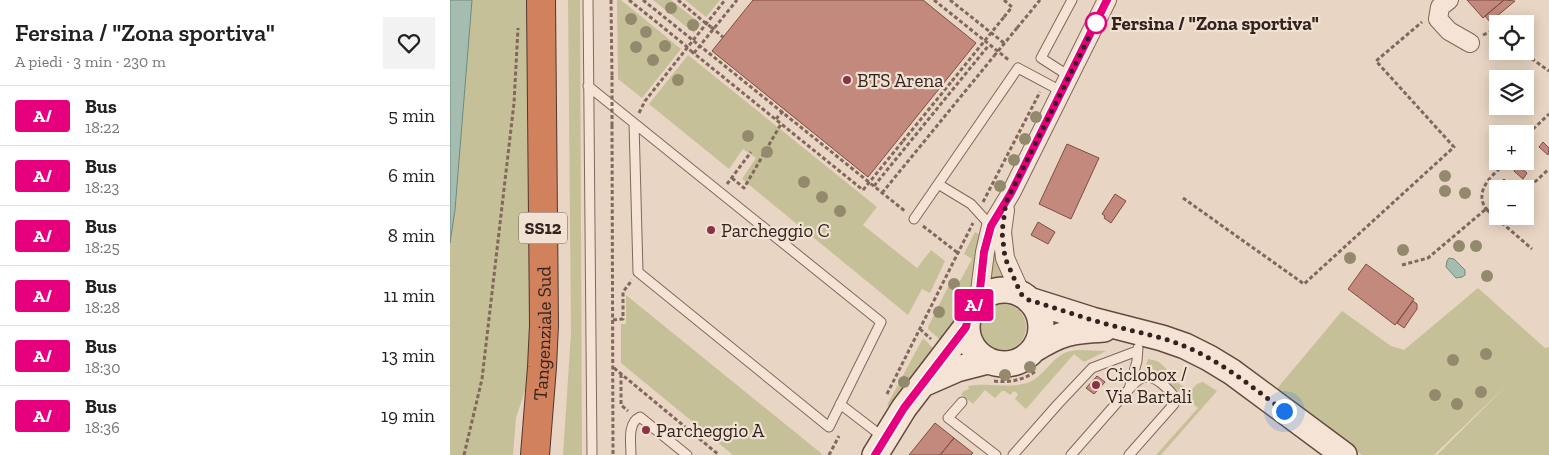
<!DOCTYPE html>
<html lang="it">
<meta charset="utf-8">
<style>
body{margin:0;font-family:"Zilla Slab",serif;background:#f2f2f2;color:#222;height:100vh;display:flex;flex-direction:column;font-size:19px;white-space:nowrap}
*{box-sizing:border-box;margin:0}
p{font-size:16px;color:#767676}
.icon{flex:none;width:28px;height:28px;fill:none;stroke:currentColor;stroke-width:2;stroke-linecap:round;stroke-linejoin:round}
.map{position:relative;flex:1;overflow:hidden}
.side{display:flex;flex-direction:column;background:#fff;width:450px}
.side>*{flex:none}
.badge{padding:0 10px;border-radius:4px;font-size:18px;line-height:32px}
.tools{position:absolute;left:1039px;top:15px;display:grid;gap:10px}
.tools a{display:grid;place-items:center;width:45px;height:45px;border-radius:0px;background:#fff;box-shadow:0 2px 12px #0003;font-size:25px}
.you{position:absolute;width:25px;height:25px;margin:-12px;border:4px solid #fff;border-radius:50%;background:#1a73e8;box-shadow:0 0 0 8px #1a73e833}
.map>.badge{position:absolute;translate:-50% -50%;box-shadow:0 0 0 2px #fff}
.round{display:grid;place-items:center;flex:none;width:52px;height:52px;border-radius:0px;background:#f2f2f2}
.overview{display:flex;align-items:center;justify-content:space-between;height:85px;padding:0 15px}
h1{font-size:24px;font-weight:600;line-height:38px}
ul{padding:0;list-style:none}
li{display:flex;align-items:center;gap:15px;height:60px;padding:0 15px;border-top:1px solid #e0e0e0}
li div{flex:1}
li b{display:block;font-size:19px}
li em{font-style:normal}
li .badge{min-width:55px;font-weight:700;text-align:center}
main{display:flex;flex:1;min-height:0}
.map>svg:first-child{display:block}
.green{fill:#c6c098}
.water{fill:#a5bdb0;stroke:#6d897c}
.building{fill:#c4897d;stroke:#7e4d44}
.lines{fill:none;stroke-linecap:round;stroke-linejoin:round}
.lane-casing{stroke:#82675c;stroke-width:11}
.street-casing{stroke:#82675c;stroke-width:20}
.secondary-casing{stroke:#63493f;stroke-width:28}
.highway-casing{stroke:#503730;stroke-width:30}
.path{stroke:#82675c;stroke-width:3;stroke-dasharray:4 2.5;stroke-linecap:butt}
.lane{stroke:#f5e4d5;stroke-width:9}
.street{stroke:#f5e4d5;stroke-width:18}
.secondary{stroke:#f5e4d5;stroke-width:25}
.highway{stroke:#d1815c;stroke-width:28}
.path-bridge{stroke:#82675c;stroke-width:3;stroke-dasharray:4 2.5;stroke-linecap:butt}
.tree{fill:#938a6d}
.line-casing{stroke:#fff;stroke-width:11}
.line{stroke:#e6007e;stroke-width:8}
.walk{stroke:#33231e;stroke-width:5;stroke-dasharray:0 9}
.stop-dot{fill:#fff;stroke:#e6007e;stroke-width:2.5}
.poi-dot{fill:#8b3247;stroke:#f1e1d2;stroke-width:2}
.labels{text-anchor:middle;stroke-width:4.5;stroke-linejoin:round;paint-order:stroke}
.shield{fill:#f1e1d2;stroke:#6c5c54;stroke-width:1}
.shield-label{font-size:18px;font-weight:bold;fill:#33231e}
.stop-label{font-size:19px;font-weight:bold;fill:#33231e;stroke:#f1e1d2;text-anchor:start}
.poi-label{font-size:19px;fill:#33231e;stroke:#f1e1d2;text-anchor:start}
.street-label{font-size:19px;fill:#33231e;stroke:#f1e1d2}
</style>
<main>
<section class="side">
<div class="overview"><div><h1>Fersina / &quot;Zona sportiva&quot;</h1><p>A piedi · 3 min · 230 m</p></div><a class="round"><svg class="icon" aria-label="heart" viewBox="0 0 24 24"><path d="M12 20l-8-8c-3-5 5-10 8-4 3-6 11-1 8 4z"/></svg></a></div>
<ul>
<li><span class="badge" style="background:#e6007e;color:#fff">A/</span><div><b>Bus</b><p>18:22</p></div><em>5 min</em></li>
<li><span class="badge" style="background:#e6007e;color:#fff">A/</span><div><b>Bus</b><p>18:23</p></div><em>6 min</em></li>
<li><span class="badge" style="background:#e6007e;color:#fff">A/</span><div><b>Bus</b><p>18:25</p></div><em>8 min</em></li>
<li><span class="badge" style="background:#e6007e;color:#fff">A/</span><div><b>Bus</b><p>18:28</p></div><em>11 min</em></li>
<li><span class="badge" style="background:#e6007e;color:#fff">A/</span><div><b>Bus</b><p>18:30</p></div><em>13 min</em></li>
<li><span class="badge" style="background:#e6007e;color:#fff">A/</span><div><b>Bus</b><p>18:36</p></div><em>19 min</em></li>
</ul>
</section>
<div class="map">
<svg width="1099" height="455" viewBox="0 0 1099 455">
<rect width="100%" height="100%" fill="#e9d5c3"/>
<!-- green -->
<path class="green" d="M22 0H81L80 375 66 418 63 455H0V243L5 210Z
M118 0H130L132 455H113L121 333Z
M167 0H171L231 49 192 98 168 79Z
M203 0H221L251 24 244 33Z
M235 0H270L256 17Z
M238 55 427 207 413 225 467 268 481 250 495 261 480 293 472 289 458 315 292 179 306 158 293 149 279 169 199 104Z
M525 232 529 234 530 248 523 291 512 307 507 324 495 344 478 329V327L502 279 509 283 522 259 514 254Z
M545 251 556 280 541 281Z
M1028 288 1095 348 1099 347V455H987L1059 383 984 455H912L825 391 892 311 941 346 954 350Z
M176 295 372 454 371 455H283L171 363V324H176Z
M530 327a23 23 0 1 1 46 0a23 23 0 1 1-46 0Z
M474 339 488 353 454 387 439 406 437 405 472 340Z
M629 350 656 351 634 362 624 354 576 409 565 399 568 394 564 391 560 395 555 391H552L545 398 535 390 523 404 511 394 514 391 519 389 518 386C538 382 557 389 577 383 593 378 601 358 617 352 621 351 625 350 629 350Z
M698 359C702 360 707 360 710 363 721 372 726 387 742 389L747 384 753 382 767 391 711 455H706L748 408 708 373 701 371H694Z"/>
<!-- water -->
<path class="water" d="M0 0H22L5 210 0 243Z
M999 258 1004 259 1015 270V275L1012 277 1006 278 996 267 997 261Z"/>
<!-- building -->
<path class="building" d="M303 0H473L526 43 418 177 262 51Z
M1017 0H1054L1033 18Z
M1054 0 1065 1 1040 22 1035 16Z
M1093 142 1099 148 1098 155 1089 147Z
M617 144 649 158 621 219 589 204Z
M1068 165 1077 173 1073 179 1064 171Z
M1054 179 1064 188V189H1053L1048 185Z
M1045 189 1048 191V200L1041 194Z
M665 194 676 201 661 223 654 218 655 216 652 214Z
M588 222 605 232 598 244 581 235Z
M916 264 964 299 945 325 898 289Z
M963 301 967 304V309L954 328 947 323Z
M647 376 655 382 644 394 636 388Z
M485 423 504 438 490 455H459Z
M504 438 523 453 521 455H490Z"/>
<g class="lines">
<!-- lane casing -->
<g class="lane-casing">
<path id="lane" d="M138 0 142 455
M619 76 591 58 622 0
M138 86 184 123
M184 123 431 322 379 427 188 272Z
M488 184 521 204 541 226
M464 219 568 68 611 91
M679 389C683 385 687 380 692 378 704 373 720 390 726 399L724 404 679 455
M512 402 498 418 546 455
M390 404 433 437
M181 455C181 443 177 423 190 417L237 455
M563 455 608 404 642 368 687 351
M621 455 679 389 687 361 688 348"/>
</g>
<!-- street casing -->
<g class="street-casing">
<path id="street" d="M999 0 990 7 988 19 999 31 1020 43
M555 210 552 232 555 258 571 294
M529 299 535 252 541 226 561 193 657 0"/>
</g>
<!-- secondary casing -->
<g class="secondary-casing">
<path id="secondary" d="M517 327a37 37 0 1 1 74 0a37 37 0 1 1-74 0Z
M579 300 642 320 712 338 735 346 759 358 782 372 894 455
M583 350C612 332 621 331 654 329
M475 383 507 369 538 361
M425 455 454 408 516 327"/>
</g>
<!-- highway casing -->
<g class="highway-casing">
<g id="highway">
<path id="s1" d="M85 455 92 367 94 325 91 0"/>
</g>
</g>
<!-- path -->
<path class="path" d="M161 0 162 76
M179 0 235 45
M193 0 456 212
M228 0 253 21
M484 0 560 61
M500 0 554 43
M554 0 562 7 554 17
M261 27 273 37
M567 28 590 0
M1033 35 1042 31 1048 35
M241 51 413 190
M1071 51 1099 71
M244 53 287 0
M189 113 195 101 275 0
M162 125 163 455
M453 141 502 81
M1075 146 1078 144 1081 131 1099 114
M282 178 294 188 331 124
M277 184 301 152
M424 186 539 45
M1075 191 1099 169
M432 193 544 56
M733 198 854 284 1004 147 926 61 972 22
M533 202 590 92
M1048 210 1041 205 1036 209C1023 189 1044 174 1058 161
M473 226 508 253
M952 265 978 258 1036 209 1082 249
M163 320 173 319V292L182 280
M470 329 481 339
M164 368 269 455
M171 374V405L178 411
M544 381C559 383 575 380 587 370
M437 394 523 223
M14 455 32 379 64 103 68 28
M379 455 389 436"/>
<!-- lane -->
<use href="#lane" class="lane"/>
<!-- street -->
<use href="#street" class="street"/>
<!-- secondary -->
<use href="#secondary" class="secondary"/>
<!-- highway -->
<use href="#highway" class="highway"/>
<!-- path-bridge -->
<path class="path-bridge" d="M253 21 261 27
M235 45 241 51
M544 56 567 28
M162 76V125
M502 81 554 17
M326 119 335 109
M413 190 453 141"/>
</g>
<!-- trees -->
<g class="tree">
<circle cx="221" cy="8" r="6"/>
<circle cx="181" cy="19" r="6"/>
<circle cx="243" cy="25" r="6"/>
<circle cx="196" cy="32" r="6"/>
<circle cx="215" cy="46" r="6"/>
<circle cx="186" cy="47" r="6"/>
<circle cx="203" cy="60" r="6"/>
<circle cx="228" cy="80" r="6"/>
<circle cx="586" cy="117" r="6"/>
<circle cx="298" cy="136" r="6"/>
<circle cx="575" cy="139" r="6"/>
<circle cx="317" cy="152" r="6"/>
<circle cx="564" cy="160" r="6"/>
<circle cx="995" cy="176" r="6"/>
<circle cx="354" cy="182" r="6"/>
<circle cx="550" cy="186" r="6"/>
<circle cx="995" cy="191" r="6"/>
<circle cx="1015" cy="193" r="6"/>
<circle cx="372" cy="197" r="6"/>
<circle cx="390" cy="211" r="6"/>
<circle cx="1009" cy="246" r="6"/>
<circle cx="1026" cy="246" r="6"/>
<circle cx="953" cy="250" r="6"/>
<circle cx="900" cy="258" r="6"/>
<circle cx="1037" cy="276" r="6"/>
<circle cx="504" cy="284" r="6"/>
<circle cx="489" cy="312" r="6"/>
<circle cx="1036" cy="354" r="6"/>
<circle cx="1003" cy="360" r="6"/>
<circle cx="580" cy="367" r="6"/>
<circle cx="555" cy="375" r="6"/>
<circle cx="454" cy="382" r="6"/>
<circle cx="1031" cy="392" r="6"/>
<circle cx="985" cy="395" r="6"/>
<circle cx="1007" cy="404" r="6"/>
</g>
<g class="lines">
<!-- line casing -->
<g class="line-casing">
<path id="line" d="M425 455 454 408 516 327 518 317 522 307 529 299 534 252 541 226 561 193 657 0"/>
</g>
<!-- line -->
<use href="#line" class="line"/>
<!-- walk -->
<path class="walk" d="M646 23 556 202 552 232 555 258 571 294 579 300C606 308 633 318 660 325 685 332 711 336 734 346 771 361 802 387 834 411"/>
</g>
<!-- markers -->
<circle class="stop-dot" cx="646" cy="23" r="10"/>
<g class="poi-dot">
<circle cx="397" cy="80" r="5"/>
<circle cx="261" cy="230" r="5"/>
<circle cx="646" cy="385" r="5"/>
<circle cx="196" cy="430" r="5"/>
</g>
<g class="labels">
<!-- shield labels -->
<rect class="shield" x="69" y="212.5" width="48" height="31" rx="4"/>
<g class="shield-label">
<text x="93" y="234">SS12</text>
</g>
<!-- stop labels -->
<g class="stop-label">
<text x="661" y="30">Fersina / "Zona sportiva"</text>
</g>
<!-- poi labels -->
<g class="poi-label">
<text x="407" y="87">BTS Arena</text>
<text x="271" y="237">Parcheggio C</text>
<text x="656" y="381">Ciclobox /<tspan x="656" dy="22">Via Bartali</tspan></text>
<text x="206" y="437">Parcheggio A</text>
</g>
<!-- street labels -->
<g class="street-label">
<text dy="7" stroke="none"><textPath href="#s1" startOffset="122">Tangenziale Sud</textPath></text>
</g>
</g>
</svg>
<div class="tools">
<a><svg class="icon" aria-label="locate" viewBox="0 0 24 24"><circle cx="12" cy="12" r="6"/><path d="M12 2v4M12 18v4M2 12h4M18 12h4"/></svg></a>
<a><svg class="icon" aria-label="layers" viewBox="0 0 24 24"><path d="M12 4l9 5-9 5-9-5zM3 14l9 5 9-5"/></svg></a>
<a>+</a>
<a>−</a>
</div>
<div class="you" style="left:834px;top:411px"></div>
<b class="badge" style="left:524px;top:305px;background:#e6007e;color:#fff">A/</b>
</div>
</main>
